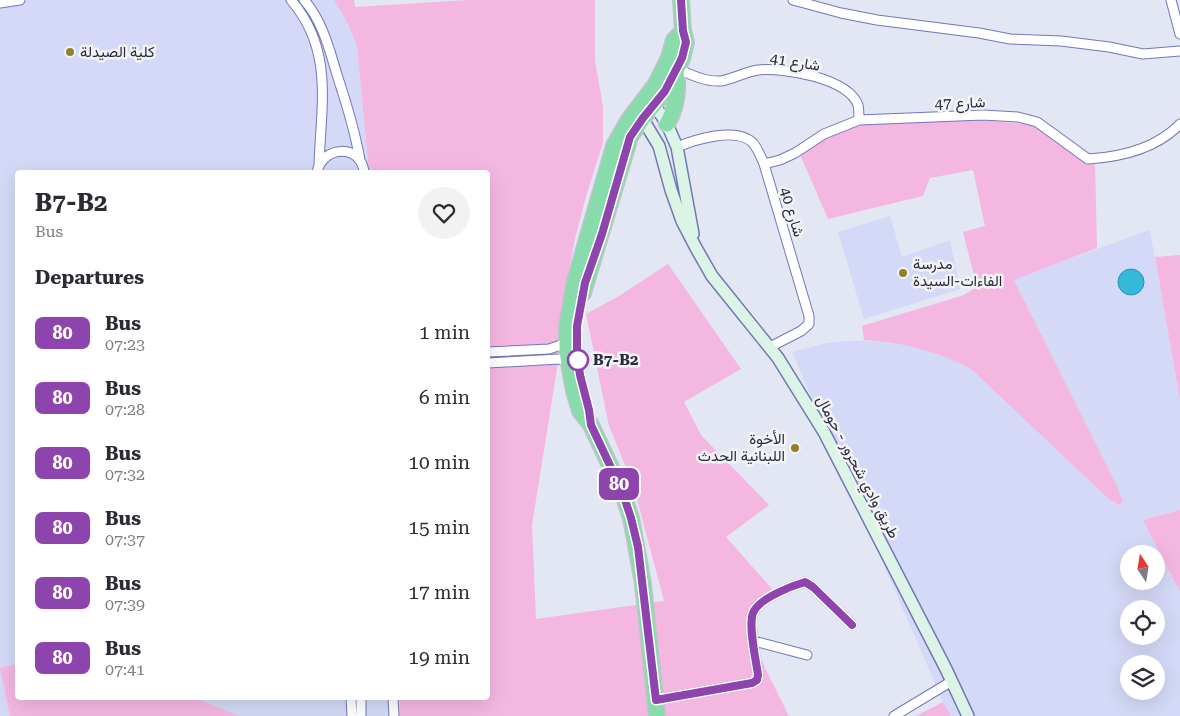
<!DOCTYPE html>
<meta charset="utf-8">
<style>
body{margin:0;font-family:"Roboto Serif",Vazirmatn,serif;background:#f2f2f3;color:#2b2b33;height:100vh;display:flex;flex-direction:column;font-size:19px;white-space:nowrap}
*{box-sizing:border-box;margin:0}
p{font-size:16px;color:#7c7c81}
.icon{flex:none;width:28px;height:28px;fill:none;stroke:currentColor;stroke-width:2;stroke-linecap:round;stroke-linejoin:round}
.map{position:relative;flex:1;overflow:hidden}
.details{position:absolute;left:15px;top:170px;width:475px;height:530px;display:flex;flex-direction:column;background:#fff;border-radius:5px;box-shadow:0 5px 20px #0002}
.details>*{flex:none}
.badge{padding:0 10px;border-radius:8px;font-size:18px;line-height:32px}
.needle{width:32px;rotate:348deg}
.controls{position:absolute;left:1120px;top:545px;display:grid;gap:10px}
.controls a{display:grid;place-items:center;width:45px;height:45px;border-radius:50%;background:#fff;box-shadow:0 5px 20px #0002;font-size:25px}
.map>.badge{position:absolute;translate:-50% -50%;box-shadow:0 0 0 2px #fff}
h2{padding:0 20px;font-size:19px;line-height:45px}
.round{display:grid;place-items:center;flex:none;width:52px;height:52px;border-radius:26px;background:#f2f2f3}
.head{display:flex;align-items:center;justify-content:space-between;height:85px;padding:0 20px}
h1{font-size:24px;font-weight:700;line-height:38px}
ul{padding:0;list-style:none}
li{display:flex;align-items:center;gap:15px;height:65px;padding:0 20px}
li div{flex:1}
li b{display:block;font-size:19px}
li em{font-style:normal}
li .badge{min-width:55px;font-weight:700;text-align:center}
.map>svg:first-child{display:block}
.built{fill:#d4d9f7;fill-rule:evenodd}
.green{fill:#f4b7e2}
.water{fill:#35b9d9;stroke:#308eac}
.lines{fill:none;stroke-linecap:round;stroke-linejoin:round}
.street-casing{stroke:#7178b6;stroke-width:11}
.secondary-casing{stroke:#7178b6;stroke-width:14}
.highway-casing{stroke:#c2c3ca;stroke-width:18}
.street{stroke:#fff;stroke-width:9}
.secondary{stroke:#dbf4e6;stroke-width:11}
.highway{stroke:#88dcac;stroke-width:15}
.line-casing{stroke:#fff;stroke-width:11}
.line{stroke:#8e44ad;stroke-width:8}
.poi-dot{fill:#918027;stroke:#f4f4f4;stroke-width:2}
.stop-dot{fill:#fff;stroke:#8e44ad;stroke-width:2.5}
.labels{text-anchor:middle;stroke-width:5;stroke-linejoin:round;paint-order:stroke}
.poi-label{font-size:15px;fill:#262a43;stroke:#f4f4f4;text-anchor:start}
.street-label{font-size:15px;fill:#262a43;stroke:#f4f4f4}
.stop-label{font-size:15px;font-weight:bold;fill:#262a43;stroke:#f4f4f4;text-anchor:start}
</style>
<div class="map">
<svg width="1180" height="716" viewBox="0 0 1180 716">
<rect width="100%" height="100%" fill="#e3e6f3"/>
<!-- built -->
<path class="built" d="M0 0H334L346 20 357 46 369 172H18V698H400V716H0Z
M890 216 902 257 950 240 960 289 864 319 838 232Z
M1150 230 1180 400V510L1143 520 1180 592V716H951L943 702 792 352 827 343 845 341H882L918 347 959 363 971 369 1114 503 1117 486 1014 279ZM1129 554H1156V581H1129ZM1129 609H1156V636H1129ZM1129 664H1156V691H1129Z"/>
<!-- green -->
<path class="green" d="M334 0H354L355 7 468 0H595V61L603 107V143L587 193 576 234 568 275 559 356 532 525 536 619 664 601 633 484 609 426 586 314 619 296 668 264 741 369 684 402 701 435 769 505 726 537 774 591 755 602 746 621 765 668 789 716H400V698H488V172H369L357 46 346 20Z
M927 115 1044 126 1075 143 1095 163 1097 248 1014 280 1117 486 1123 502 1119 505 1110 500 971 369C937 351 902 342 864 340L862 326 964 295 977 287 963 232 985 226 973 170 930 178 923 196 828 219 798 150 857 116Z
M1180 255V400L1155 257Z
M1180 510V592L1143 520Z
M17 664 18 698H194L240 716H10L0 668Z
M943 702 951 716H916Z"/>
<!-- water -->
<path class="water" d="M1118 282a13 13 0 1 1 26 0a13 13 0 1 1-26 0Z"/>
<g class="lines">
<!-- street casing -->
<g class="street-casing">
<path id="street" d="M291 0C334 50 321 105 319 165
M304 0C323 21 330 52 338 78 347 105 355 132 360 160
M793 0 841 13 877 20 979 33 1010 39 1061 41 1109 47 1143 54 1180 51
M1171 0 1180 34
M0 3 20 0
M677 68C690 75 706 82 721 81 733 79 745 72 758 70 783 67 848 78 858 105 859 110 859 116 859 120
M677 147C694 140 737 126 753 143 758 149 761 157 764 164L809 316V324L801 331 770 347
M764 164 780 160 795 153 824 134 859 120 983 115 1018 117 1037 122 1088 159C1121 157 1156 149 1180 124
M317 172C323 145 361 144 364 172
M488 352 549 349 567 343 577 334
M488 363 559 359 578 362
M754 641 807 655
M351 698 352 716
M361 698V716
M393 698 394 716
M656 700 752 683 757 680 758 675C756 660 748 626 753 613 758 599 791 586 805 582L813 587 852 625
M894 716 952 681"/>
</g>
<!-- secondary casing -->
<g class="secondary-casing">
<path id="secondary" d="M650 98 667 124 677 147 693 234
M639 113 659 146 671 190 682 221 696 248 712 276 778 358 824 432 946 669 968 716"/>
</g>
<!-- highway casing -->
<g class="highway-casing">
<path id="highway" d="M667 124C677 107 679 91 676 72
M583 293 630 137 643 118 665 91 682 59 686 42 683 31 681 0
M657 716 643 584 631 518 622 491 591 425 580 411 574 391 567 352V326L575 281 614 146 628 121 656 84 669 58 674 40 683 31"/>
</g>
<!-- street -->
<use href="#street" class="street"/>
<!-- secondary -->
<use href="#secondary" class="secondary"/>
<!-- highway -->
<use href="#highway" class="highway"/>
</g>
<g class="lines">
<!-- line casing -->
<g class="line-casing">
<path id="line" d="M681 0 683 31 686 42 682 58 665 91 643 118 630 137 602 234 585 283 577 326V351L580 375 589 410 591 425 622 491 631 518 638 547 656 700 752 683 757 680 758 675C756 660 748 626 753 613 758 599 791 586 805 582L813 587 852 625"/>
</g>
<!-- line -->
<use href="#line" class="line"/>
</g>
<!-- markers -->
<g class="poi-dot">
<circle cx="70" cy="52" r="5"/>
<circle cx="903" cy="273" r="5"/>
<circle cx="795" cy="448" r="5"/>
</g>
<circle class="stop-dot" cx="578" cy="360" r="10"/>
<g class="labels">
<!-- poi labels -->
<g class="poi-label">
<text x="80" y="57">كلية الصيدلة</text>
<text x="913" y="269">مدرسة<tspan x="913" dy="17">الفاءات-السيدة</tspan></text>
<text x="785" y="444" text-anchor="end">الأخوة<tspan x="785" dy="17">اللبنانية الحدث</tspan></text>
</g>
<!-- street labels -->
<g class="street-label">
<text transform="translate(795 62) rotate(9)" y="5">شارع 41</text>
<text transform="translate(960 103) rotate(-2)" y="5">شارع 47</text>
<text transform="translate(792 212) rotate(73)" y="5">شارع 40</text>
<text transform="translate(858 467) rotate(62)" y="5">طريق وادي شحرور - حومال</text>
</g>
<!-- stop labels -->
<g class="stop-label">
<text x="593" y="365">B7-B2</text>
</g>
</g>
</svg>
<div class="controls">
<a><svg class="needle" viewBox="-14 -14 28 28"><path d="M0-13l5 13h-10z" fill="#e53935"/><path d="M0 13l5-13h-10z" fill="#7c7c81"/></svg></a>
<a><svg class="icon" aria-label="locate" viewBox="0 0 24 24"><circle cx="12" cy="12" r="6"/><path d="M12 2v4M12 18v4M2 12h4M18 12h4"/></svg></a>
<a><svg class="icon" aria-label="layers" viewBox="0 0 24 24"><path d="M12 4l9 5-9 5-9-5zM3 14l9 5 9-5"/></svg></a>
</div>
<b class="badge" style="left:619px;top:484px;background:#8e44ad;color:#fff">80</b>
<section class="details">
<div class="head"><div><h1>B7-B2</h1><p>Bus</p></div><a class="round"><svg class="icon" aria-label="heart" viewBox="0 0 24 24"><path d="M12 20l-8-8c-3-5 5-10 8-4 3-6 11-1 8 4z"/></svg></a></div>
<h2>Departures</h2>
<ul>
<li><span class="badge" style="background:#8e44ad;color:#fff">80</span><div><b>Bus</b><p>07:23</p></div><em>1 min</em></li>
<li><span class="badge" style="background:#8e44ad;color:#fff">80</span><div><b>Bus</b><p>07:28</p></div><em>6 min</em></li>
<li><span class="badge" style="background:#8e44ad;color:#fff">80</span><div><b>Bus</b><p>07:32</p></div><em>10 min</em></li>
<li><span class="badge" style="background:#8e44ad;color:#fff">80</span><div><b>Bus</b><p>07:37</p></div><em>15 min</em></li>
<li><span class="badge" style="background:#8e44ad;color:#fff">80</span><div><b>Bus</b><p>07:39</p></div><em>17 min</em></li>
<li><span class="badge" style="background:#8e44ad;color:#fff">80</span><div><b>Bus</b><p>07:41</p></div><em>19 min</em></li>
</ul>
</section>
</div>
